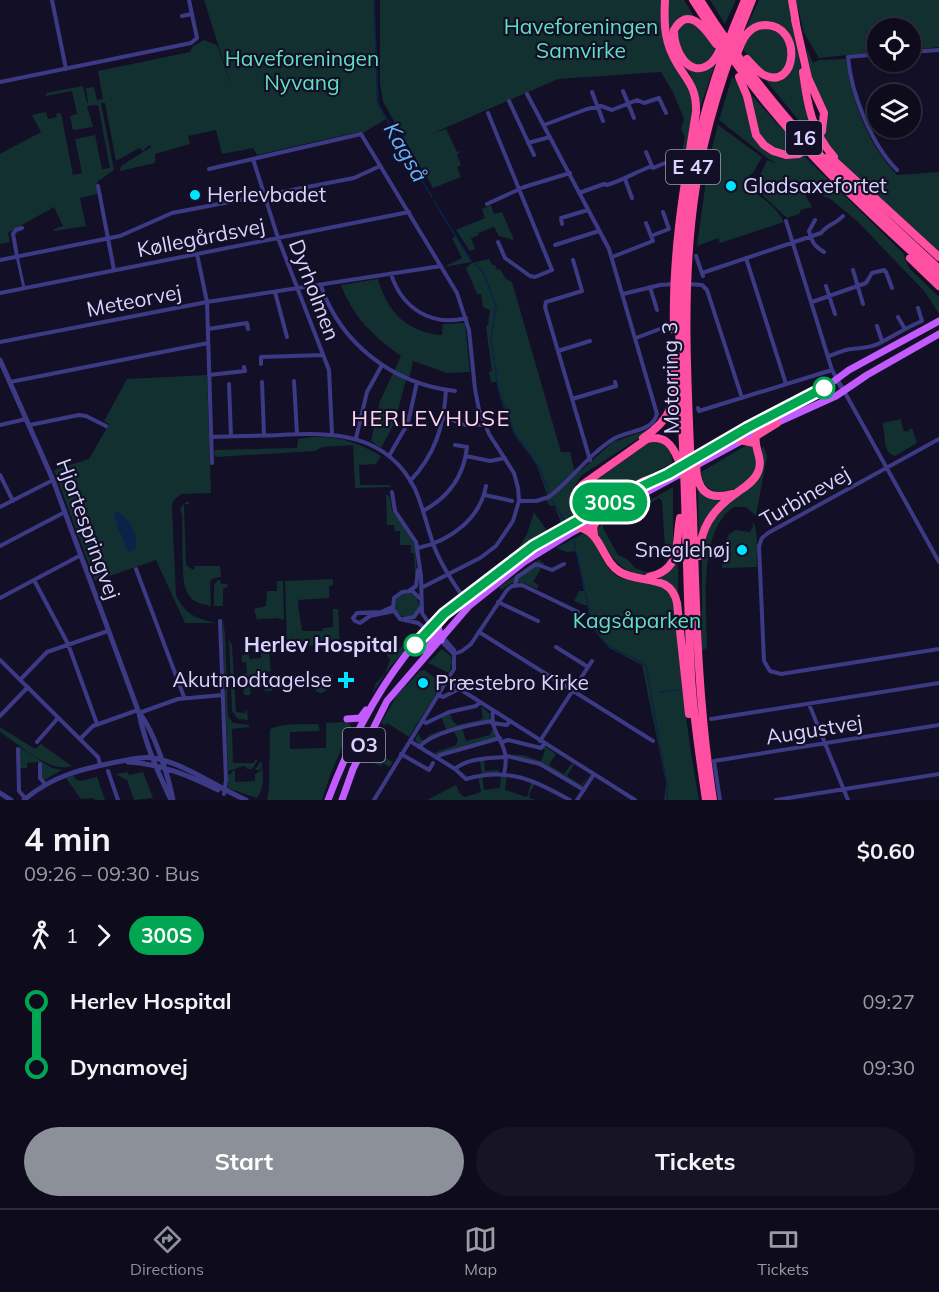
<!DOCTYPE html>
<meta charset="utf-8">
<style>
body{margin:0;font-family:Mulish,sans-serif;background:#171425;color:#f1f3f6;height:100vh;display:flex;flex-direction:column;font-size:22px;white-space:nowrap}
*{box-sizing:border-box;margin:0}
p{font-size:20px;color:#9b9ba3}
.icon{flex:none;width:33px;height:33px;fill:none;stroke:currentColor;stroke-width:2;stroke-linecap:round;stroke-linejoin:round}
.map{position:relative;height:800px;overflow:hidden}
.panel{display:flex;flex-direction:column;background:#0e0b1c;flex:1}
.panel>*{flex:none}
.badge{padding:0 12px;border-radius:20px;font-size:21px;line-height:39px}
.controls{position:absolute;left:867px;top:18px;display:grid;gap:12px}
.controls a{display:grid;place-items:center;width:54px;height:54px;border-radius:50%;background:#0e0b1c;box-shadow:0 2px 4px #0004,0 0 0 2px #2e2b3b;font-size:30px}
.map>.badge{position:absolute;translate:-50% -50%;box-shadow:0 0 0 3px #fff}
.legs{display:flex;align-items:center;gap:9px;height:66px;padding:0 24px;font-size:20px}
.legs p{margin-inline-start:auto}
.head{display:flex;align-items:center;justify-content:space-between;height:102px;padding:0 24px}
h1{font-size:33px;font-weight:700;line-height:45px}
.primary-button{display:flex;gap:12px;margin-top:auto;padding:12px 24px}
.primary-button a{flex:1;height:69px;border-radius:36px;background:#8c9099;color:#fff;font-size:24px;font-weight:700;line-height:69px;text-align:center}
.primary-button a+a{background:#171425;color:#f1f3f6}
ul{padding:0 24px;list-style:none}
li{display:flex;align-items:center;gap:21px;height:66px;font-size:22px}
li i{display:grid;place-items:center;width:9px;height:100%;margin:0 8px;background:currentColor}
li i::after{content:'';width:15px;height:15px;margin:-8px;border:4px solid;border-radius:50%;background:#0e0b1c}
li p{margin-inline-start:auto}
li:first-child i{background:linear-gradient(#0000 50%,currentColor 0)}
li:last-child i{background:linear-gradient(currentColor 50%,#0000 0)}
.tabs{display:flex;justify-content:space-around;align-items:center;height:84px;border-top:2px solid #2e2b3b;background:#0e0b1c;font-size:16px;color:#9b9ba3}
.tabs a{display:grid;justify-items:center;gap:3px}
.tabs .on{color:#8c9099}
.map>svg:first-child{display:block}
.green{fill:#12302f}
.water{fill:#0c2248}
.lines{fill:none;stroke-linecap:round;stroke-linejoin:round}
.stream{stroke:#0c2248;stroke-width:1.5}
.pedestrian{stroke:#3d3a85;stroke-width:3}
.minor{stroke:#3d3a85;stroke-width:4}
.tertiary{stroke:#3d3a85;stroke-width:5}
.primary{stroke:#c25bff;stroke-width:7}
.motorway{stroke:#ff4fa3;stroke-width:8}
.line-1-casing{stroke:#fff;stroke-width:14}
.line-1{stroke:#00a651;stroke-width:9}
.poi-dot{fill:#00e5ff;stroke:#130f26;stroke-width:2}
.stop-1-dot{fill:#fff;stroke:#00a651;stroke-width:3}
.labels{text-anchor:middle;stroke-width:4.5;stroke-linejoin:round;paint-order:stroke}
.shield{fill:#130f26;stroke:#9e99be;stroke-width:1.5}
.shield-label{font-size:20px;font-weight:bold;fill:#d9d4ff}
.park-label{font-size:21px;fill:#5fe0c0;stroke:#130f26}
.poi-label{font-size:21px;fill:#d9d4ff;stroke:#130f26;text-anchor:start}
.street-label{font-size:21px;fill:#d9d4ff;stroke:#130f26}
.stop-label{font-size:21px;font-weight:bold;fill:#d9d4ff;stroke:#130f26;text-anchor:end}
.water-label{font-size:22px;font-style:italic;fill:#62b6ff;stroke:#130f26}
.neighbourhood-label{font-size:22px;letter-spacing:1.5px;fill:#ffd6f0;stroke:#130f26}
</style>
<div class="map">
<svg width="939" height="800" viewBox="0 0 939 800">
<rect width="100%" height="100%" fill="#130f26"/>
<!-- green -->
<path class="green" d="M204 0H374L377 101 386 119 363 133 358 132 257 155 253 148 222 154 216 130 188 136 190 144 155 154V163L120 171 121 166 151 147 149 145 143 151 139 148 116 161 105 103H101L114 170 97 182V194L80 198 86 226 54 231V229L63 226 54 207 8 233 10 242 0 244V154L41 132 32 115 46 112 48 119 57 117 56 114 61 113 73 175 82 173 75 139 95 135 102 169 110 168 98 105 87 106 93 127 73 130 70 116 77 114 72 91 46 96V93L83 86 87 103 88 102 86 88 94 87 97 100 103 99 98 71 190 52 193 46 204 40 217 45 232 89Z
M380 0H663L662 11 682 75 694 100 690 135 683 166 679 167 685 137 681 129 684 119 673 92 661 72 558 79 431 134 446 129 457 152 462 151 457 154 461 165 457 167 461 177 433 188 383 102 380 83Z
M667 0H684L695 18 687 17 674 32 689 67 716 61 700 108 690 73 681 64 669 41Z
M710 0H736L725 24Z
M759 0H790L804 88 818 137 815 140 763 77 776 78 792 66 782 27 744 32Z
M796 0H939V47L911 50 910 28H878L877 52 819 58 804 33Z
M688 21 696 24 715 49 708 62 699 65 689 63 683 57 676 34 681 23Z
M761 28 778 31 789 48V66L776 75 760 70 742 48 748 34Z
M806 47 813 63 819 60 846 59C851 100 868 145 897 175L939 172V254L841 163 823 138C833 117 823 104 814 84 810 73 808 59 806 47Z
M732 77C748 88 755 128 760 146 773 158 787 156 804 156L903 253 909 268 939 297V314L925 292 858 222 832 200 804 187 802 189 812 207 801 210 799 214 787 218 757 190 756 184 767 160 777 164 766 157 719 120Z
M747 90 802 151 781 153 761 142Z
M718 125 762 157 753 173 749 175 745 189C759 193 777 208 784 222L720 243 718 238 697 246 709 159Z
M491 205 494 214 502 212 514 240 499 236 494 227 478 233 479 235 471 238 475 249 470 251 456 230 485 218 482 209Z
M456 236 471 262 444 267 462 258 452 238Z
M489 259 492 265H495L497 270 500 269 506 279 512 282 561 452H570L574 469 577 474 613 442 648 430 647 433 582 475C571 488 572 497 576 513L574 517 562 525 554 505 550 506 546 500 547 494 536 463 515 436 500 398 497 382H491L489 372 492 371 486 326 488 325 490 310 483 307 481 294H477L466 268 472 263Z
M378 279C387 312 408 333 442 335L443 324 465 323 470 372 447 373 413 361 410 375 406 379 395 422 381 448 371 441 380 401 401 356C374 337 353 317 341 285Z
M207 375 211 493 181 494 173 501 172 507 176 595C184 614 197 619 216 623H185L156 560 95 581 54 470 89 459 109 424 104 421 127 379Z
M901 419 903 430 906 432 912 428 917 443 895 456C881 452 887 435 882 423Z
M312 437C339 436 358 442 381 456L376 464 359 465 360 485H390L391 487 355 488 353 445 322 447 315 451 215 457 214 450 297 448 298 439Z
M651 441H659L671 451 672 463 590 506 581 499 582 490Z
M750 443C754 451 758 457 757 466 753 492 703 506 701 472Z
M764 447 767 456 756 516 746 507H734C697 530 707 609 707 648L702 650V549L709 525 763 463 761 448Z
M673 487V543L666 562 662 501 659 498 642 508 640 506Z
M698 487 724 500 699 543Z
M386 494 390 497 392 511 411 535 415 544 417 575H415L414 553H411V545H400V531H395L394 525H387Z
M186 502H189V504H184L186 565 193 570 195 568 194 566H220L221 577 214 578 210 581 211 605 209 607 208 605C198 604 190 600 186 590 181 578 183 531 182 515L180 508Z
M534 512 548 532 518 549 527 534Z
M754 523C759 537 756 551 757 567L722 568 723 548 729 534 736 530 750 532 753 527 752 524Z
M603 524V528L618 555 627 559 635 568 645 572 657 571C624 584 608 552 595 529Z
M586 532 590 533C597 546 604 568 617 576 631 585 658 578 668 591 678 602 678 651 680 667 685 712 691 756 699 800H664L666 783 642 665 609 648 592 628 587 605H584L574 601 579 591H584L577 556 575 551 567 552 556 548Z
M678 559V601L659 580 660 576Z
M539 560 544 563 533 582 539 585 537 589C524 582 513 578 502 590L499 587Z
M333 579V585L329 586V598L298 600C298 612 301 619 302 631H323V628L333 627V609H338L340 645 287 646 285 581Z
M218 580H220L221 584H228L227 587 223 589V606H214V585Z
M277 581H283L284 620 277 618C270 620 264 617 257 620L254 609 266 606 267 591H277Z
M395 605a12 12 0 1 1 24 0a12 12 0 1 1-24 0Z
M222 615 225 634 228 716 233 723 249 725V727L232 729 233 763H254L255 760H258L252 769H247L246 766C239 766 235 770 228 771Z
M415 636 417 637 390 667 372 694 376 683 385 674 390 659 387 656 388 653 393 655 394 653H396L402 646 408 645 410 638Z
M229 640 232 645 236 712 245 713 247 709 248 720 238 719 232 711Z
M442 649 451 656 452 663 449 673 428 663Z
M261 651H269L271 671 266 672 267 683 271 684 272 691H265L264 687H251L250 695H244L242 674 247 673 246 662H242V655L249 654V659L261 658Z
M424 670 443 683 409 737 387 723 385 725 381 723 397 695 420 671Z
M333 675 330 687 322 693 316 692 315 676Z
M481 706 490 714 489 721 461 726 420 745 415 740 418 734 422 740H425L429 735 446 729 441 716 450 713 452 720 457 725 480 720 483 718Z
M342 722 350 724 351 727 331 773 322 800H267L269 788 270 729C284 722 303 725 318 724L320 731 290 732V749L326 748V723Z
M0 727 35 749 41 744 72 766C51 774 18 744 0 732Z
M462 728 466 741 490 735 492 729 498 738 475 743 438 756 434 753 456 745 458 740 454 731Z
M544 746 556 754 549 765 564 774 572 763 574 765 567 776 581 785 589 775 582 787 546 766 512 755H523L541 761 545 750 542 748Z
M19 747 52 768 62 770 44 780 41 776 40 762 27 763V768H20Z
M369 749 393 762 389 767 383 763 381 766 365 759Z
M484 760 485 771 499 770V774L482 775 484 790 500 788 501 774 507 775 505 790 527 797 532 780 536 782 529 794 530 798 535 800H427L456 785 460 794 465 797 481 792 478 776 482 775 480 761Z
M261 761 262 764V761C263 774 265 787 257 798L228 788V774H231L232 771H235V782L255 781V774L262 770V765L261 770H255Z
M128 772 129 775 143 772 153 798 134 800 127 780 115 774Z
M74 775 75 779 81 781 97 777 105 800H95L93 798 81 799 66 778Z"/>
<!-- water -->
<path class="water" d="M118 512C131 522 138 532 136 549L129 552C124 546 123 534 118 530L114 513Z"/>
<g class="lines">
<!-- stream -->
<path class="stream" d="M374 0 378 103 406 155 432 197
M434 201 471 261
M475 263 484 274 496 306 491 339 498 388 514 432 540 469 549 491
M552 500 564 520
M574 541 576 551
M577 554 592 624C608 655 623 649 646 666L659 741
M659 692 679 690
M660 745 667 784V800"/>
<!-- pedestrian -->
<path class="pedestrian" d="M17 256 24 288"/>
<!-- minor -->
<path class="minor" d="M52 0 66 69
M182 16 192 14
M910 52 939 50
M878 54 848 57C851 93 871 144 897 170
M0 82 191 43 197 38 189 0
M623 91 634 118
M592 92 603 121
M509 101 534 155
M488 113 552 270 535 277 530 276 505 258 498 242
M544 125 587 109 601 106 612 110 637 100 644 103 659 98 666 113
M528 143 550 137
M646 152 652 166
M253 159 278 238 329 370 332 434
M209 169 361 134 457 293 469 330 475 389 479 410 489 434 514 473 518 488 519 501 513 521 496 546 480 558 421 588
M625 179 632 198
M98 186 114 270
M579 193 604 184 607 185C623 180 636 172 652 166L653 168 675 159
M487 204 524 187 570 173
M815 220 809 231C812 242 814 246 824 252
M786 221 832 370 837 379
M562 224 561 218 588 210
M651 236 669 229 663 212
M555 245 599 231
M197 254 207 302 212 463
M17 256 13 234 16 230 22 228
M696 256 703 276
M612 257 653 241 646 223
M746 258 786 384
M0 260 120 236 172 213 354 178 380 166
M573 260 582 291 546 302 545 307 590 460
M853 270 863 304
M702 273 821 233C828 224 836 224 843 216
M391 274C402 308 431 327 466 318
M688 284 702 285 707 290 742 398
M321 286C341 344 393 384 455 391
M826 286 835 314
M650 287 657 310
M275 292 287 337
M0 293 409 212
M623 294 660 285 674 284
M812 302 866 283 872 273 884 270 886 272 892 288
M898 317 905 329
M877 326 882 341
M208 329 247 323 248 329
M636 338 665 327
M0 342 207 302 441 266
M558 351 590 341
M829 356C836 354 845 349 852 349 861 348 871 348 880 343 894 336 907 327 922 321L918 308
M261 364V357L323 355
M209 375 245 371 244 367
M294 381 297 434
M10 382 208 343
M262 382 264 435
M229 384 231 436
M844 391 939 562
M572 399 616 386 615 382
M698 408 699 411 832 370
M444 417 465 425H484
M0 425 26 419
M30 425 79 415 86 416 106 426
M211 437C234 436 257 436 280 435 334 432 387 433 415 489 423 507 427 527 434 546 440 563 450 578 461 594
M356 438 367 392 382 365
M939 439 768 533 762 538 759 546 764 661 770 671 781 674 939 649
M389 456 408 423 417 382
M466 456 490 461 505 458
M0 475 13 501
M410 481C435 455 444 426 446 390
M392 492 395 511 416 542 421 576 422 613 430 625
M485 495 512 501
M519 501H536L549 497C572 479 590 453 615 438 630 430 652 432 657 414L609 249 527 94
M0 507 53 480
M423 511C449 497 464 476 467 447L455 445
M0 546 65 512
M418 548C450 541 480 519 486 486
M136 569 184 697
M34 580 68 644 97 724
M515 585 517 577 536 564 552 570 564 564
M409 591 416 586 418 570
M0 598 81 555
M421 599 412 591 402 592 394 598 393 609 400 619 418 623 427 630
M498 602 538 621
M392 607 381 612 357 613 353 618 355 621 360 623 370 616 394 611
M404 619 414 617 421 607
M220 621 226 780 224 794
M479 632 653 741
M440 640 454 654
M556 647 588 667
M454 654 462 651 471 644 507 590 512 586 522 585 578 612
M0 660 98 757 100 764
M20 680 47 652 108 631
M447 681 635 800
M439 695 443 697 459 689
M809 704 848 800
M493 711C489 737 512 741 504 774
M139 713 178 699 223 695
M0 716 28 687
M711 719 939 683
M422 721 426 723 449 712 476 706 480 702
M492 723 507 725 510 721
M80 739 93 726 138 710
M410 741 455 769 466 779C509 767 533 780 570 800
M540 741 592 661
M37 742 58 718
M502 742 508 740 541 748 545 743
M419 747C434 731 471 725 492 721
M18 749 19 791 26 799
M401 754 429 770 433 763
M507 756 540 764 584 790
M437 758 440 755 500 738
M40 764V778L45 784
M455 769C467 758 491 758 507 757
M108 771 118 800
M374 800 454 669V650L442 636
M577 800 594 774
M720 800 714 761 939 725
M776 800 939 774"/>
<!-- tertiary -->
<path class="tertiary" d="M0 360 53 480 139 713C145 744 158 772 171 800
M837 380 844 391
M140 714C154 731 169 778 173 800
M128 762C161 764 188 775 218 790
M0 793 11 800
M24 800C53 775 85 768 122 761 132 759 143 756 154 758 186 764 216 787 246 800"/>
<!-- primary -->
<path class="primary" d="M774 424 836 396 867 375 939 334
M667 474 747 428 830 384 849 370 939 321
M441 640 438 626 442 621
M426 651 434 639 431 626
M347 719 360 718 366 710
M328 800C351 739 384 675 429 628 477 579 537 543 596 510
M342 800 353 769 387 701 469 606 524 562 571 533 758 432"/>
<!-- motorway -->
<path class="motorway" d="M665 0C664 20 664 38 673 56 684 79 697 84 696 112 684 186 672 254 674 330
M693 0C728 56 768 109 813 156 853 199 897 238 939 277
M700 0C734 54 773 105 817 152 856 193 898 230 939 269
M792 0 796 24
M716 44C706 30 689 4 674 30 673 49 689 81 711 63 718 57 720 48 723 41
M736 57C741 42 747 25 766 25 803 26 797 91 764 75 758 72 752 64 747 59
M803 72C807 103 812 133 834 157
M739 77 747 96 756 135 764 145 773 151 786 155 799 154 813 145 822 131 824 113 808 78 795 20
M829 156 939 257
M910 258 939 286
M643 438C680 414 673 394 675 355
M740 440 754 443
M696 466C697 490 707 501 732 494
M671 472 644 481 588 510 581 506 579 494 582 485 647 439C664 435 672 444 678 459
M576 503 580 516 579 520
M581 528C602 534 602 561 620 572 640 584 671 573 677 603L689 714
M594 535 593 527 598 519
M699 556C700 529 712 510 735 494 743 488 754 482 758 472 764 458 753 448 756 436L777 423
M649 577C682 569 675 546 680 518
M706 800C700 758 693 716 691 674 688 616 687 557 685 498 682 400 673 301 686 204 696 133 717 65 745 0
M713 800C698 705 696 612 693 516 689 407 679 294 696 186 706 121 727 60 752 0"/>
</g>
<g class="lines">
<!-- line-1 casing -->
<g class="line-1-casing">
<path id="line-1" d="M415 645 444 614 533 546 629 492 668 474 747 428 824 388"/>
</g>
<!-- line-1 -->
<use href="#line-1" class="line-1"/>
</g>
<!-- markers -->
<g class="poi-dot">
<circle cx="731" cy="186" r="6"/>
<circle cx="195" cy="195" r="6"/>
<circle cx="742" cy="550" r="6"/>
<path d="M343 671h6v6h6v6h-6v6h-6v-6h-6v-6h6z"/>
<circle cx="423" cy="683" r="6"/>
</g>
<g class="stop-1-dot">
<circle cx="824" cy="388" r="10"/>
<circle cx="415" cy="645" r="10"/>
</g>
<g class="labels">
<!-- shield labels -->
<g class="shield">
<rect x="786" y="121" width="36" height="34" rx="4.5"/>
<rect x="666" y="150" width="54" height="34" rx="4.5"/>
<rect x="343" y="728" width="42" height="34" rx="4.5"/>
</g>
<g class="shield-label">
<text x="804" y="145">16</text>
<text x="693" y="174">E 47</text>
<text x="364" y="752">O3</text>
</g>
<!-- park labels -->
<g class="park-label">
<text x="581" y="34">Haveforeningen<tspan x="581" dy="24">Samvirke</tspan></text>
<text x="302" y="66">Haveforeningen<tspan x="302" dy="24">Nyvang</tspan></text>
<text x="637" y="628">Kagsåparken</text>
</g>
<!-- poi labels -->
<g class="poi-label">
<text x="743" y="193">Gladsaxefortet</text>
<text x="207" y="202">Herlevbadet</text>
<text x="730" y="557" text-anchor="end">Sneglehøj</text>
<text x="332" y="687" text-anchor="end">Akutmodtagelse</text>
<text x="435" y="690">Præstebro Kirke</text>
</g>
<!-- street labels -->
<g class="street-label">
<text transform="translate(201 238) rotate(-11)" y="7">Køllegårdsvej</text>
<text transform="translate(314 290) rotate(69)" y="7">Dyrholmen</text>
<text transform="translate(134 301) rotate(-11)" y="7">Meteorvej</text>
<text transform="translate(671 378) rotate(-91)" y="7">Motorring 3</text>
<text transform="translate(805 497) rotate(-30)" y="7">Turbinevej</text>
<text transform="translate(88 529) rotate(70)" y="7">Hjortespringvej</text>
<text transform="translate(814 730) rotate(-9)" y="7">Augustvej</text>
</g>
<!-- stop labels -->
<g class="stop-label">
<text x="398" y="652">Herlev Hospital</text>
</g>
<!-- water labels -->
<g class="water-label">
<text transform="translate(406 152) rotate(60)" y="8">Kagså</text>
</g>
<!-- neighbourhood labels -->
<g class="neighbourhood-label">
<text x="431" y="426">HERLEVHUSE</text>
</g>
</g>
</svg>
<div class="controls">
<a><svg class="icon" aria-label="locate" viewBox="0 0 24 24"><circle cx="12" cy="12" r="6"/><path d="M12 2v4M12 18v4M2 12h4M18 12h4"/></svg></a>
<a><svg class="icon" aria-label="layers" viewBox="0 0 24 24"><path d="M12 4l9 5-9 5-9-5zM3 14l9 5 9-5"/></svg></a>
</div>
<b class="badge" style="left:610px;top:502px;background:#00a651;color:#fff">300S</b>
</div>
<section class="panel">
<div class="head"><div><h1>4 min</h1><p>09:26 – 09:30 · Bus</p></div><b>$0.60</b></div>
<div class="legs"><svg class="icon" aria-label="walk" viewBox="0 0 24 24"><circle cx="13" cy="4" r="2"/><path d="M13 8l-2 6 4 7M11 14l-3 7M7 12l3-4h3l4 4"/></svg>1<svg class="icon" aria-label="forward" viewBox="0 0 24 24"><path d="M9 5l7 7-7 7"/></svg><b class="badge" style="background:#00a651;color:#fff">300S</b></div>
<ul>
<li><i style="color:#00a651"></i><b>Herlev Hospital</b><p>09:27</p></li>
<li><i style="color:#00a651"></i><b>Dynamovej</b><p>09:30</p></li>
</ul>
<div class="primary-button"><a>Start</a><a>Tickets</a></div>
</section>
<nav class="tabs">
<a class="on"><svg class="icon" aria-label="directions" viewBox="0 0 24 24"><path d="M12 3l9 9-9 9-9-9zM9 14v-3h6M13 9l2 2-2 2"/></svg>Directions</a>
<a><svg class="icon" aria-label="map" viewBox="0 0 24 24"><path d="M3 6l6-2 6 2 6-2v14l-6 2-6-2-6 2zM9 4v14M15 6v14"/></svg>Map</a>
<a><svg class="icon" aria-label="tickets" viewBox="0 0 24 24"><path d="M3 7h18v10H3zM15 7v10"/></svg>Tickets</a>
</nav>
